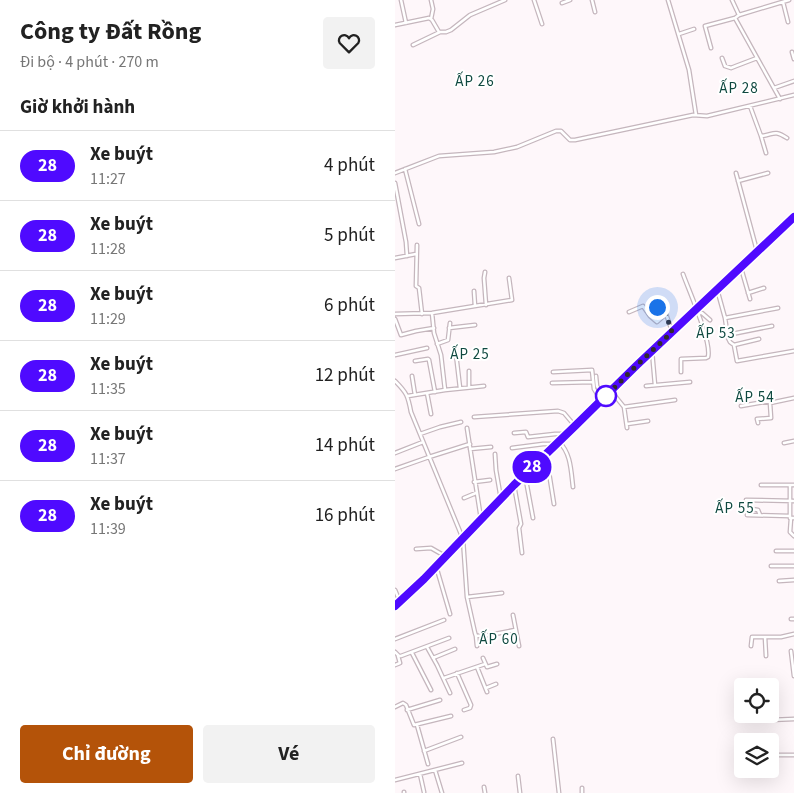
<!DOCTYPE html>
<html lang="vi">
<meta charset="utf-8">
<style>
body{margin:0;font-family:"Source Sans 3",sans-serif;background:#f2f2f2;color:#222;height:100vh;display:flex;flex-direction:column;font-size:19px;white-space:nowrap}
*{box-sizing:border-box;margin:0}
p{font-size:16px;color:#767676}
.icon{flex:none;width:28px;height:28px;fill:none;stroke:currentColor;stroke-width:2;stroke-linecap:round;stroke-linejoin:round}
.map{position:relative;flex:1;overflow:hidden}
.details{display:flex;flex-direction:column;background:#fff;width:395px}
.details>*{flex:none}
.badge{padding:0 10px;border-radius:16px;font-size:18px;line-height:32px}
.fabs{position:absolute;left:339px;top:678px;display:grid;gap:10px}
.fabs a{display:grid;place-items:center;width:45px;height:45px;border-radius:5px;background:#fff;box-shadow:0 5px 20px #0002;font-size:25px}
.you{position:absolute;width:25px;height:25px;margin:-12px;border:4px solid #fff;border-radius:50%;background:#1a73e8;box-shadow:0 0 0 8px #1a73e833}
.map>.badge{position:absolute;translate:-50% -50%;box-shadow:0 0 0 2px #fff}
h2{padding:0 20px;font-size:19px;line-height:45px}
.round{display:grid;place-items:center;flex:none;width:52px;height:52px;border-radius:5px;background:#f2f2f2}
.overview{display:flex;align-items:center;justify-content:space-between;height:85px;padding:0 20px}
h1{font-size:24px;font-weight:700;line-height:38px}
.primary-button{display:flex;gap:10px;margin-top:auto;padding:10px 20px}
.primary-button a{flex:1;height:58px;border-radius:5px;background:#b45309;color:#fff;font-size:20px;font-weight:700;line-height:58px;text-align:center}
.primary-button a+a{background:#f2f2f2;color:#222}
ul{padding:0;list-style:none}
li{display:flex;align-items:center;gap:15px;height:70px;padding:0 20px;border-top:1px solid #e0e0e0}
li div{flex:1}
li b{display:block;font-size:19px}
li em{font-style:normal}
li .badge{min-width:55px;font-weight:700;text-align:center}
main{display:flex;flex:1;min-height:0}
.map>svg:first-child{display:block}
.lines{fill:none;stroke-linecap:round;stroke-linejoin:round}
.street-casing{stroke:#c5b6bd;stroke-width:5}
.secondary-casing{stroke:#c5b6bd;stroke-width:6}
.street{stroke:#fff;stroke-width:2.5}
.secondary{stroke:#fff;stroke-width:4}
.line-casing{stroke:#fff;stroke-width:11}
.line{stroke:#4f0aff;stroke-width:8}
.walk{stroke:#312b2d;stroke-width:5;stroke-dasharray:0 9}
.stop-dot{fill:#fff;stroke:#4f0aff;stroke-width:2.5}
.labels{text-anchor:middle;stroke-width:4;stroke-linejoin:round;paint-order:stroke}
.neighbourhood-label{font-size:15px;letter-spacing:1px;fill:#0f4940;stroke:#fff}
</style>
<main>
<section class="details">
<div class="overview"><div><h1>Công ty Đất Rồng</h1><p>Đi bộ · 4 phút · 270 m</p></div><a class="round"><svg class="icon" aria-label="heart" viewBox="0 0 24 24"><path d="M12 20l-8-8c-3-5 5-10 8-4 3-6 11-1 8 4z"/></svg></a></div>
<h2>Giờ khởi hành</h2>
<ul>
<li><span class="badge" style="background:#4f0aff;color:#fff">28</span><div><b>Xe buýt</b><p>11:27</p></div><em>4 phút</em></li>
<li><span class="badge" style="background:#4f0aff;color:#fff">28</span><div><b>Xe buýt</b><p>11:28</p></div><em>5 phút</em></li>
<li><span class="badge" style="background:#4f0aff;color:#fff">28</span><div><b>Xe buýt</b><p>11:29</p></div><em>6 phút</em></li>
<li><span class="badge" style="background:#4f0aff;color:#fff">28</span><div><b>Xe buýt</b><p>11:35</p></div><em>12 phút</em></li>
<li><span class="badge" style="background:#4f0aff;color:#fff">28</span><div><b>Xe buýt</b><p>11:37</p></div><em>14 phút</em></li>
<li><span class="badge" style="background:#4f0aff;color:#fff">28</span><div><b>Xe buýt</b><p>11:39</p></div><em>16 phút</em></li>
</ul>
<div class="primary-button"><a>Chỉ đường</a><a>Vé</a></div>
</section>
<div class="map">
<svg width="399" height="793" viewBox="0 0 399 793">
<rect width="100%" height="100%" fill="#fef7fa"/>
<g class="lines">
<!-- street casing -->
<g class="street-casing">
<path id="street" d="M6 0 11 23
M36 0 38 9 36 19
M139 0 147 24
M197 0 200 12
M273 0 294 70 301 115
M337 0 344 15
M388 2 393 22
M167 3 175 0
M340 18 385 99
M0 25 34 18 37 20 44 32H51L56 30 75 15 110 0
M284 34 299 29
M18 45 45 32
M316 48 310 26 340 18 344 15 394 0
M397 52 399 59
M327 58 330 66 336 68 341 66 362 58
M379 88 399 81
M355 106 366 136C379 135 378 129 392 138
M366 136 371 153
M10 169 24 224
M0 173 44 156 99 152 122 147 161 131H166L175 140H180L298 115 312 116 399 95
M341 173 362 251
M343 181 373 173
M0 183 11 242 12 256
M22 245 21 286 24 288 27 314
M0 258 21 254
M346 268 355 299
M90 272 89 278 91 305
M322 289 330 318 333 338 335 342 339 345 342 361 399 351
M79 291 80 306
M353 293 369 288
M259 299 262 307 267 305 271 314
M234 312 248 306 255 316 262 322 271 314 277 331
M37 313 39 333 46 355 50 390
M303 313H307L315 320
M0 314 37 313 117 300 114 278
M330 318 383 308
M0 319 6 335 21 331 39 328
M54 328 80 325
M332 335 377 326
M42 344 53 340 55 323
M339 345 364 339
M257 351 260 385
M61 354 65 388
M0 355 32 348
M20 361 33 359 34 360 40 392
M158 372 197 370 199 389 206 400
M286 372V359L311 358 313 357C317 342 294 291 288 274
M17 376 20 395
M201 376 202 386 209 398
M0 381C12 393 13 396 16 412L68 539 72 597 80 633 81 636 95 635 120 630
M157 383 198 382
M251 386 295 382
M74 387V371
M216 391 229 407 232 428
M32 393 36 414
M13 396 50 390 89 386
M346 406 375 401V403L399 398
M229 407 280 400
M79 417 163 411 169 413 180 426
M363 423 362 419 376 418 375 403
M232 424 253 421
M72 428 86 519
M119 433 131 432 133 437 160 434H170
M25 434 45 427 66 422
M164 442C176 453 176 471 178 487
M389 443 399 441
M117 448 148 444H162
M75 449 96 447
M0 453 28 442
M100 454 101 470 106 499
M151 454 159 504
M34 457 75 444
M0 469 34 457
M130 475 138 518
M79 482 95 480
M119 485 126 524 124 528 127 553
M366 485H399
M395 485V518H399
M69 498 81 493
M351 500 399 501
M350 508 363 510 365 515
M352 515 395 516
M396 518 395 532 399 536
M21 549 36 548 50 556
M381 551H399
M41 566 55 614
M376 566H399
M384 581 399 580
M0 590 5 602
M72 597 107 593
M118 615 124 646
M396 619H399
M81 636 82 646
M0 639 49 620
M356 646 357 637H370
M32 647 42 665 55 693
M396 651 399 676
M0 652 4 656H6L54 638
M17 653 36 690
M371 656 370 637H386L399 634
M38 658 60 649
M88 658 92 667 102 664
M0 665 5 663 3 656
M82 667 92 692
M62 673 76 705 75 708 69 710
M49 678 90 664
M91 688 101 684
M0 707 8 703 11 705 19 725 56 716
M12 710 45 700
M372 714 373 719 375 720 399 719
M22 725 33 764
M158 739 164 793
M29 751 66 737
M375 755H399
M40 770 47 793
M25 774 29 792
M123 776 125 793
M0 780 67 763
M89 787 90 793
M187 788V793
M9 792V793"/>
</g>
<!-- secondary casing -->
<g class="secondary-casing">
<path id="secondary" d="M0 606 29 579 119 485 180 426 242 365 399 217"/>
</g>
<!-- street -->
<use href="#street" class="street"/>
<!-- secondary -->
<use href="#secondary" class="secondary"/>
</g>
<g class="lines">
<!-- line casing -->
<g class="line-casing">
<path id="line" d="M0 606 29 579 119 485 180 426 242 365 399 217"/>
</g>
<!-- line -->
<use href="#line" class="line"/>
<!-- walk -->
<path class="walk" d="M211 396 209 398 242 365 277 332 268 306 266 305 262 307"/>
</g>
<!-- markers -->
<circle class="stop-dot" cx="211" cy="396" r="10"/>
<g class="labels">
<!-- neighbourhood labels -->
<g class="neighbourhood-label">
<text x="80" y="86">ẤP 26</text>
<text x="344" y="93">ẤP 28</text>
<text x="321" y="338">ẤP 53</text>
<text x="75" y="359">ẤP 25</text>
<text x="360" y="402">ẤP 54</text>
<text x="340" y="513">ẤP 55</text>
<text x="104" y="644">ẤP 60</text>
</g>
</g>
</svg>
<div class="fabs">
<a><svg class="icon" aria-label="locate" viewBox="0 0 24 24"><circle cx="12" cy="12" r="6"/><path d="M12 2v4M12 18v4M2 12h4M18 12h4"/></svg></a>
<a><svg class="icon" aria-label="layers" viewBox="0 0 24 24"><path d="M12 4l9 5-9 5-9-5zM3 14l9 5 9-5"/></svg></a>
</div>
<div class="you" style="left:262px;top:307px"></div>
<b class="badge" style="left:137px;top:467px;background:#4f0aff;color:#fff">28</b>
</div>
</main>
